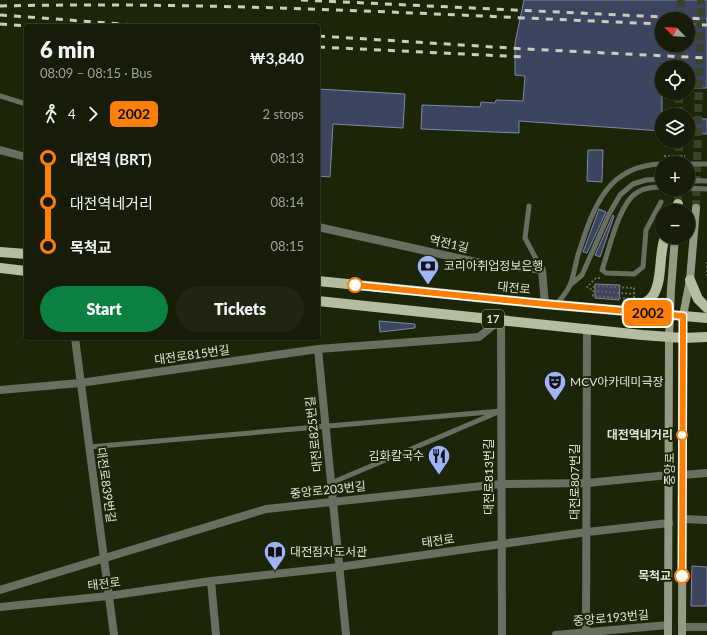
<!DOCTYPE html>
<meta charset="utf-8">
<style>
body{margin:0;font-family:Lato,"Noto Sans KR",sans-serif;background:#1f2511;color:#f1f3f6;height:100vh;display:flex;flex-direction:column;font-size:15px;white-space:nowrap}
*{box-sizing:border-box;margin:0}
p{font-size:13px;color:#9ea19b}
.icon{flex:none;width:22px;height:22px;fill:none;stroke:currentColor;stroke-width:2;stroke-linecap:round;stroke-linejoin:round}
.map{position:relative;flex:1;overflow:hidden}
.panel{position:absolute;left:24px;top:24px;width:296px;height:316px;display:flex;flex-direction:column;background:#161c07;border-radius:4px;box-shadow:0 1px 3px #0004,0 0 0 1px #353a28}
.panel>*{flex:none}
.badge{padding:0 8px;border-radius:6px;font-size:14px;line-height:26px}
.needle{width:26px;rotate:295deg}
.tools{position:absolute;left:655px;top:12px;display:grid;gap:8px}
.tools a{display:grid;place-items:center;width:40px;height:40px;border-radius:50%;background:#161c07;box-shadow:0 1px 3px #0004,0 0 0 1px #353a28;font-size:20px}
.map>.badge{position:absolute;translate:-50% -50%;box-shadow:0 0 0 2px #fff}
.legs{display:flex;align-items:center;gap:6px;height:44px;padding:0 16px;font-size:13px}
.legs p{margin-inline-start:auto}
.headline{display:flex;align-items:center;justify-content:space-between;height:68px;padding:0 16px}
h1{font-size:22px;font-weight:800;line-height:30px}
.action{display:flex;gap:8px;margin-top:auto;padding:8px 16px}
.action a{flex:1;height:46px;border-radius:24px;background:#0b8043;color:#fff;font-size:16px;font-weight:800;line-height:46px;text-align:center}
.action a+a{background:#1f2511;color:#f1f3f6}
ul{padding:0 16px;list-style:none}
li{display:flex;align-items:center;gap:14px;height:44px;font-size:15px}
li i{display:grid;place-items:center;width:6px;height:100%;margin:0 5px;background:currentColor}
li i::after{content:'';width:10px;height:10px;margin:-5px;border:3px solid;border-radius:50%;background:#161c07}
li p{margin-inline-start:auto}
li:first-child i{background:linear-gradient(#0000 50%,currentColor 0)}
li:last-child i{background:linear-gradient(currentColor 50%,#0000 0)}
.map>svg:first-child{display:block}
.building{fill:#3c445f;stroke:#7f88a7;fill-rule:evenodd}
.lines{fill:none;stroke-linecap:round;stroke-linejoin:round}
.secondary-tunnel{stroke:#3a4227;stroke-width:8;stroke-dasharray:8 4;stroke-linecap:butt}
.path{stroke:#616850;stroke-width:2;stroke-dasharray:2 2;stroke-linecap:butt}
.service{stroke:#696e61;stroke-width:5}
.minor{stroke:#696e61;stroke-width:8}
.secondary{stroke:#939b85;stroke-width:8}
.primary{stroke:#b2bda1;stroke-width:10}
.rail{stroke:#c8cebc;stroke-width:3;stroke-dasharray:7 7;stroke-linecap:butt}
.line-1-casing{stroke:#fff;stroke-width:9}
.line-1{stroke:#ff7f00;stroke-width:6}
.stop-1-dot{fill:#fff;stroke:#ff7f00;stroke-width:2}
.labels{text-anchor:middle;stroke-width:4;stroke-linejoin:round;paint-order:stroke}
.shield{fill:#1d2509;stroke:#a5ab97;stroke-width:1}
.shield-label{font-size:11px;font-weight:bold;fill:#dfe5d4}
.street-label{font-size:12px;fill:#dfe5d4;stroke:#1d2509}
.poi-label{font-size:12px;fill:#dfe5d4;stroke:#1d2509;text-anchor:start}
.stop-label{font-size:12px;font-weight:bold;fill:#dfe5d4;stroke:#1d2509;text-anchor:end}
</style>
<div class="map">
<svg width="707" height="635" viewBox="0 0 707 635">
<rect width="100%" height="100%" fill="#1d2509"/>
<!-- building -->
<path class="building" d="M524 0H707V88H688V67H662V131L519 121V133L421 129 422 105 480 107 481 102 495 103 496 100 523 101 525 76 515 75V43ZM662 19H688V45H662Z
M318 89 405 94 403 128 333 124 330 177 318 176Z
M688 118 707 119V134L688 133Z
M588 150H603L602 182 587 181Z
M599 209 606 212 587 253 583 252Z
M613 215 614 216 600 257 595 255Z
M595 284 620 285 619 300 595 298Z
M379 321 415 324V328L380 332Z
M692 566 707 567V606H691Z"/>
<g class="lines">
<!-- secondary-tunnel -->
<path class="secondary-tunnel" d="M680 19 681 0
M680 67V45
M679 115V93
M679 163V141
M678 204V189
M696 208 701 0"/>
<!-- path -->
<path class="path" d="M664 156H685
M707 262V277
M600 278H596L587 287 594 291 634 294
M594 286 634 288V299L593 296Z"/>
<!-- service -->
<path class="service" d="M0 96 26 104
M688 164H707
M688 180 707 181
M688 188 707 189
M318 196V199
M661 202 646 230 643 267 634 274 606 273 602 270C609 250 619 202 638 192 644 188 655 187 662 187
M529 206 525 238 542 270
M570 285 582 275 609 214 620 195 633 184 646 180 662 179
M556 305C561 299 567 292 570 285 574 276 575 265 578 255 593 209 606 165 662 164
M89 447 501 411
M331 483 496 413"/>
<!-- minor -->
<path class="minor" d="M0 150 26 157
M318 227 476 262 542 270 545 304
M501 319 502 635
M75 338 114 635
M318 349 346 635
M0 390 80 383 318 349 479 337 501 319
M682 475 707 473
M682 519 707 520
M211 581 216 635
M0 590 266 509 501 484 587 483 669 475
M0 607 108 596 211 581 339 567 587 532 669 523
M682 627H707
M556 635 668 625
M586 635 587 328"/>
<!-- secondary -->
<path class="secondary" d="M668 635 669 337 671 289 675 237
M682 635 683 316 690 280 696 208"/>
<!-- primary -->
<path class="primary" d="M675 211 678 204
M0 252 26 254
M0 268 26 271
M690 280 698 299 707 308
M318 281 545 304 707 318
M318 301 642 335 683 338 707 337
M626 307C670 306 655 265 665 237"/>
<!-- rail -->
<path class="rail" d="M301 0 707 19
M0 6C221 1 442 15 662 24
M0 15 150 26
M0 24 26 26
M688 25H707
M318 36 526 49 707 58
M318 47 526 57"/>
</g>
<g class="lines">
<!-- line-1 casing -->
<g class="line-1-casing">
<path id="line-1" d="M355 285 545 304 683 316 682 576"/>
</g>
<!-- line-1 -->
<use href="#line-1" class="line-1"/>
</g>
<!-- icons -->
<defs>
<g id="bank-pin" transform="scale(1.15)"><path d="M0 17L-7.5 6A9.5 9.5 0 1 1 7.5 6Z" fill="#a0b3fd" stroke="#1d2509"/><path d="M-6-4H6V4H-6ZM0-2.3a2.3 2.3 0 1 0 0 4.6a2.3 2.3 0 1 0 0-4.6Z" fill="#111"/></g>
<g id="theatre-pin" transform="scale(1.15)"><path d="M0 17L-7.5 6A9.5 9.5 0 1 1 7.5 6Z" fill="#a0b3fd" stroke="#1d2509"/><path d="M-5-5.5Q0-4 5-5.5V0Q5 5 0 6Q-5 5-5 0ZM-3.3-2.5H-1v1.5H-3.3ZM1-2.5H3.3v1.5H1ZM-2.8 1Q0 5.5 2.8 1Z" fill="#111"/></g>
<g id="restaurant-pin" transform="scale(1.15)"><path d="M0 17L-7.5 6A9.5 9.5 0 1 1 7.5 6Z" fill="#a0b3fd" stroke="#1d2509"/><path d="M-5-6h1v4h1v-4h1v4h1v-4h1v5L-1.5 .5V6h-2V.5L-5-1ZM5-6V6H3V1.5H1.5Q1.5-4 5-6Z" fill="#111"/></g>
<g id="library-pin" transform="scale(1.15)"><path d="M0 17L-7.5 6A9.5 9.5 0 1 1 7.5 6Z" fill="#a0b3fd" stroke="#1d2509"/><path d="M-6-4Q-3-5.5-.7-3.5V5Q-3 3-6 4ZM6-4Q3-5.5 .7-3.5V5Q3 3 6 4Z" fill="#111"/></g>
</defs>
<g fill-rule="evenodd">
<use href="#bank-pin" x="428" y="266"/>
<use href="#theatre-pin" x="555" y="382"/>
<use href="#restaurant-pin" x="439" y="456"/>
<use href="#library-pin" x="275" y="552"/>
</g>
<!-- markers -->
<g class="stop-1-dot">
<circle cx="355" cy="285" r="7"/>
<circle cx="682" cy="435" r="5"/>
<circle cx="682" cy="576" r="7"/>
</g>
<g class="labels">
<!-- shield labels -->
<rect class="shield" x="482" y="310" width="22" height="18" rx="3"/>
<g class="shield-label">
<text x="493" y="323">17</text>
</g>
<!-- street labels -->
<g class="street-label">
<text transform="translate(449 244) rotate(13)" y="4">역전1길</text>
<text transform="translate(514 288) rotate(6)" y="4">대전로</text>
<text transform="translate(192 355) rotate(-8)" y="4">대전로815번길</text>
<text transform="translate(314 434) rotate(-96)" y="4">대전로825번길</text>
<text transform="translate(670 469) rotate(-90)" y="4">중앙로</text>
<text transform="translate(489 477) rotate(-90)" y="4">대전로813번길</text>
<text transform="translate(575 482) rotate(-90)" y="4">대전로807번길</text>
<text transform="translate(106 485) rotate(82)" y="4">대전로839번길</text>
<text transform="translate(328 490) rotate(-6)" y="4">중앙로203번길</text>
<text transform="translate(438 541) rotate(-8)" y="4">태전로</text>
<text transform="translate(104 584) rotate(-7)" y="4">태전로</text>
<text transform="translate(611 618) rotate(-5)" y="4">중앙로193번길</text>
</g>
<!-- poi labels -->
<g class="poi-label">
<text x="444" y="270">코리아취업정보은행</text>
<text x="570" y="386">MCV아카데미극장</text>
<text x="424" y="460" text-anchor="end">김화칼국수</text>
<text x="290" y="556">대전점자도서관</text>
</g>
<!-- stop labels -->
<g class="stop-label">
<text x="673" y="439">대전역네거리</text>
<text x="671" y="580">목척교</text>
</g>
</g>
</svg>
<div class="tools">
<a><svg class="needle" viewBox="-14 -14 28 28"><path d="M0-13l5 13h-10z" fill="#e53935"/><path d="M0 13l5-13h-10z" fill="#9ea19b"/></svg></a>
<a><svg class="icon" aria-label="locate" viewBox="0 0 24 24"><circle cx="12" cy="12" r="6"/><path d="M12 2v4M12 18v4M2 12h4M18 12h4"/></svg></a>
<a><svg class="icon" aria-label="layers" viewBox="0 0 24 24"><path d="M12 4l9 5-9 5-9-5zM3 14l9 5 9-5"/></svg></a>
<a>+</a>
<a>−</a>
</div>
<b class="badge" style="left:648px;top:313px;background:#ff7f00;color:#111">2002</b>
<section class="panel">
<div class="headline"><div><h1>6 min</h1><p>08:09 – 08:15 · Bus</p></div><b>₩3,840</b></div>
<div class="legs"><svg class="icon" aria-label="walk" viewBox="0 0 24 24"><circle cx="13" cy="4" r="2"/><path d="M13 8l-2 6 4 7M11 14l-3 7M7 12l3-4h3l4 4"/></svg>4<svg class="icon" aria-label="forward" viewBox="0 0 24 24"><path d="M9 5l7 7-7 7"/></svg><b class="badge" style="background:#ff7f00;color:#111">2002</b><p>2 stops</p></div>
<ul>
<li><i style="color:#ff7f00"></i><b>대전역 (BRT)</b><p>08:13</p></li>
<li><i style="color:#ff7f00"></i><span>대전역네거리</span><p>08:14</p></li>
<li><i style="color:#ff7f00"></i><b>목척교</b><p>08:15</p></li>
</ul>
<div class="action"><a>Start</a><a>Tickets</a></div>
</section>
</div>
